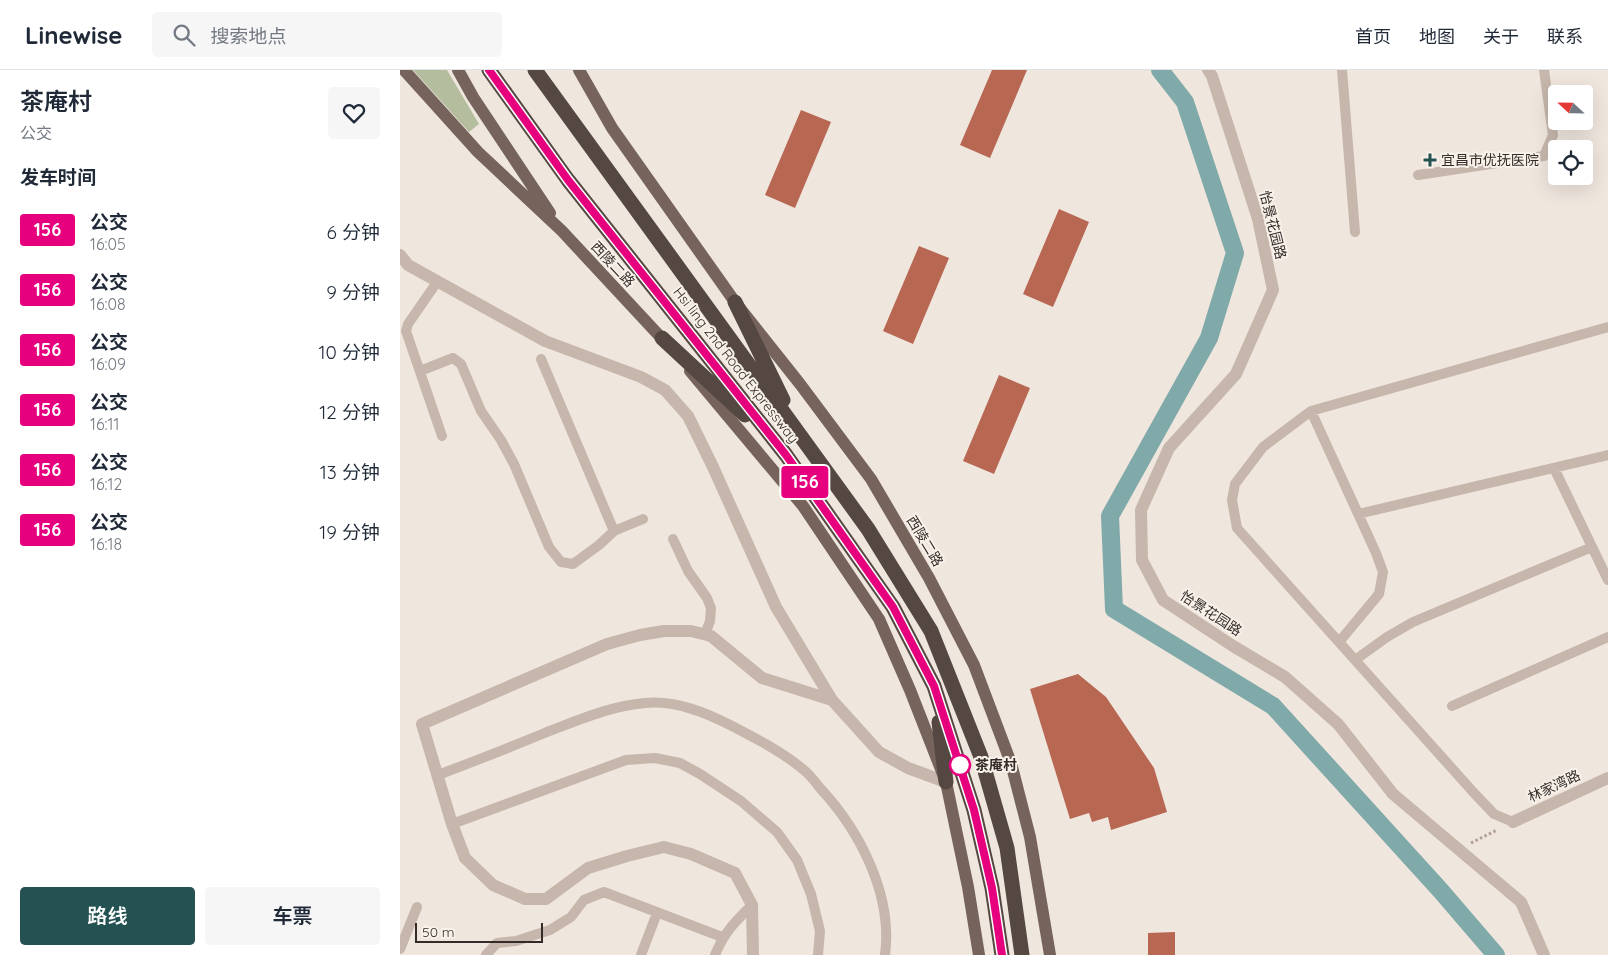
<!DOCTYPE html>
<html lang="zh">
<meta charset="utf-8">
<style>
body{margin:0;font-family:Quicksand,"Noto Sans SC",sans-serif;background:#f6f6f7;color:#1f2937;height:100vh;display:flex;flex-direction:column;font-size:19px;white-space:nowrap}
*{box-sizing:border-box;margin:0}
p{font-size:16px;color:#747a83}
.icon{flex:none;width:28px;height:28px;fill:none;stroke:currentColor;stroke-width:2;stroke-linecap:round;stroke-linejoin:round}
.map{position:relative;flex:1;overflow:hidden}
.panel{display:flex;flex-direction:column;background:#fff;width:400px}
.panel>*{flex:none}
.badge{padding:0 10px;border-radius:4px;font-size:18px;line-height:32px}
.needle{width:32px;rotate:292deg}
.tools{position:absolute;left:1148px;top:15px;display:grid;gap:10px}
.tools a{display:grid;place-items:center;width:45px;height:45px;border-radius:5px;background:#fff;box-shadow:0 5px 20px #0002;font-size:25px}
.scale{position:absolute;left:15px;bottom:12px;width:128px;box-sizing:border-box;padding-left:5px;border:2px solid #352c29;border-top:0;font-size:14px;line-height:18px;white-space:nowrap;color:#352c29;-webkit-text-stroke:4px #f8f1ea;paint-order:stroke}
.map>.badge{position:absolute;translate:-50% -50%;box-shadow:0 0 0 2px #fff}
h2{padding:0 20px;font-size:19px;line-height:45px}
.round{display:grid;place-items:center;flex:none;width:52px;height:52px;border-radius:5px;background:#f6f6f7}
.head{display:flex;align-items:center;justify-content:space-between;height:85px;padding:0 20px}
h1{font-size:24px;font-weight:600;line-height:38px}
.action{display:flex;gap:10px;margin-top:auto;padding:10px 20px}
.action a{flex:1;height:58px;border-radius:5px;background:#245152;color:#fff;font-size:20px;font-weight:600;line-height:58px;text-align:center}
.action a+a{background:#f6f6f7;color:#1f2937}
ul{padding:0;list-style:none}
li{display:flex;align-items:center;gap:15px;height:60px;padding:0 20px}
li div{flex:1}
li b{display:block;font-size:19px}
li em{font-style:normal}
li .badge{min-width:55px;font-weight:700;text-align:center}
header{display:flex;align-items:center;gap:30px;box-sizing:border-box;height:70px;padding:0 25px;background:#fff;border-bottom:1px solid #e0e1e3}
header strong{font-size:24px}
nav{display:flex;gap:28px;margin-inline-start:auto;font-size:18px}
.search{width:350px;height:45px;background:#f6f6f7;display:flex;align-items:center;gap:12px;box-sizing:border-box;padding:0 18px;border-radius:5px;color:#747a83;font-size:19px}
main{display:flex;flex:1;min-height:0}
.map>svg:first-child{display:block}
.green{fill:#b5bd9f}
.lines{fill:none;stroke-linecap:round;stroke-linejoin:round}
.canal{stroke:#80a9a9;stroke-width:18}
.building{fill:#b86753}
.path{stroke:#b2a095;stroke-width:3;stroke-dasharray:2.5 2.5;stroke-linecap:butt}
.lane{stroke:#c6b6ab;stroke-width:10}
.street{stroke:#c6b6ab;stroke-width:12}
.primary{stroke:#75635c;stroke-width:12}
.highway{stroke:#554742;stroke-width:15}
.line-casing{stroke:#fff;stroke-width:11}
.line{stroke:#e6007e;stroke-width:8}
.poi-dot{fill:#245152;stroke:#f8f1ea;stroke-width:2}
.stop-dot{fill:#fff;stroke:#e6007e;stroke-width:2.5}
.labels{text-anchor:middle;stroke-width:4;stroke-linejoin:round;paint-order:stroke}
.poi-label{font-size:14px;fill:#352c29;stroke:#f8f1ea;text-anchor:start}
.street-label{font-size:14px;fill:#352c29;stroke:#f8f1ea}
.stop-label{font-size:14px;font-weight:bold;fill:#352c29;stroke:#f8f1ea;text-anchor:start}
</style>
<header>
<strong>Linewise</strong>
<div class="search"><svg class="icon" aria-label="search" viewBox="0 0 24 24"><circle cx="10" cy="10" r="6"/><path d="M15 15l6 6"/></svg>搜索地点</div>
<nav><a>首页</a><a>地图</a><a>关于</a><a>联系</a></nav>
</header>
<main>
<section class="panel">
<div class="head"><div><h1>茶庵村</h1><p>公交</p></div><a class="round"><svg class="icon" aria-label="heart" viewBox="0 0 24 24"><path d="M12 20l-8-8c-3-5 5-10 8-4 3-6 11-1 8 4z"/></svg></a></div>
<h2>发车时间</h2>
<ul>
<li><span class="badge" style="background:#e6007e;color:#fff">156</span><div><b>公交</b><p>16:05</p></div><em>6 分钟</em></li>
<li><span class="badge" style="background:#e6007e;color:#fff">156</span><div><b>公交</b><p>16:08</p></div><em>9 分钟</em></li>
<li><span class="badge" style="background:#e6007e;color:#fff">156</span><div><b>公交</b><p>16:09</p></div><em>10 分钟</em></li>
<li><span class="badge" style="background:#e6007e;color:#fff">156</span><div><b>公交</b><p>16:11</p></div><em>12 分钟</em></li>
<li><span class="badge" style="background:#e6007e;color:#fff">156</span><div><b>公交</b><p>16:12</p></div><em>13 分钟</em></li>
<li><span class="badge" style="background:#e6007e;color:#fff">156</span><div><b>公交</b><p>16:18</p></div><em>19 分钟</em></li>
</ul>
<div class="action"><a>路线</a><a>车票</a></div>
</section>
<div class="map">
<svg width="1208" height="885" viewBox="0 0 1208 885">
<rect width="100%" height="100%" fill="#efe6de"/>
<!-- green -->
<path class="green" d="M13 0H47L79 54 69 62Z"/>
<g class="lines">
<!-- canal -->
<path class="canal" d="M760 0 785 32 835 183 809 268 710 446 714 539 873 636 1041 821 1096 885"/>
</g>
<!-- building -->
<path class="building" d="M592 0H627L590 88 560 75Z
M401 40 431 52 395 138 365 125Z
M659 139 689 152 653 237 623 224Z
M519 176 549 188 513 274 483 261Z
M599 305 630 318 594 404 563 391Z
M678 604 706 627 754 698 767 742 711 760 708 747 692 752 689 743 670 749 630 619Z
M775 862V885H748V863Z"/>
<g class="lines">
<!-- path -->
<path class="path" d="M1071 773 1097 760"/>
<!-- lane -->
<path class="lane" d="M942 0 955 162
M1018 105 1144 86 1153 65 1144 0
M37 212 8 254 6 261 42 366
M141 289 214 461
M20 301 53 288 61 294 81 341 101 370 114 394 149 477 161 492 173 494 199 475 214 461 243 449
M911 341 976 483 983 502 979 524 939 572
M1154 398 1208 510
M958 444 1208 385
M273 469 288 501 307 528 311 538 310 551 305 564
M955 590 987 567 1013 552 1192 477
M1052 636 1208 567
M38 705C75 691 111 677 147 662 179 650 210 636 245 633 276 630 307 643 334 657 359 670 384 683 405 701 411 706 415 712 420 718 460 761 493 825 485 885
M1113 752 1094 744 1074 723 837 458 832 430 835 414 863 377 911 341 1208 257
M52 754 226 690 255 688 280 693 300 704 341 731 377 762 397 790 411 824 420 861 418 885
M0 879 17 837
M86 885 97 873 116 871 150 860 171 847 184 830 204 822 322 867
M241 885 257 843
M315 885C325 861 334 853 352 835"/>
<!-- street -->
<path class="street" d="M808 0 812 6 858 149 873 220 836 304 769 378 741 440 742 490 763 530 833 576 885 607 938 654 993 724 1121 832 1144 885
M0 185 8 195 145 271 241 307 265 320 288 346 313 397 376 537 432 630 479 682 508 698 546 712
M1113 752 1208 708
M353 885 352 835 335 803 291 784 264 777 227 786 188 798 146 829H125L93 815 65 788 52 754 22 654 207 574 240 565 264 561H291L311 566 362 608 432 630"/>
<!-- primary -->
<path class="primary" d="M4 0 78 82 162 161 267 274
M58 0 73 27 150 143
M179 0 212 58 335 232 400 314 471 409 529 508 574 595 611 693 630 767 650 885
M290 301 403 436 479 549 510 620 546 712 568 817 579 885"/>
<!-- highway -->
<path class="highway" d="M89 0 168 110 386 385 493 537 534 616 574 740 592 818 602 885
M135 0 468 459 531 561 581 687 607 778 622 885
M335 232 383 330
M262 268 345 345
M539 652 546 712"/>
</g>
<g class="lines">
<!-- line casing -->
<g class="line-casing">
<path id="line" d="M89 0 168 110 386 385 493 537 534 616 574 740 592 818 602 885"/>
</g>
<!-- line -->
<use href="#line" class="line"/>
</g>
<!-- markers -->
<path class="poi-dot" d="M1027.5 82.5h5v5h5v5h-5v5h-5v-5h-5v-5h5z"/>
<circle class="stop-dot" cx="560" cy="695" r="10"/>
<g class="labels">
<!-- poi labels -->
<g class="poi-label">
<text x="1041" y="95">宜昌市优抚医院</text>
</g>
<!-- street labels -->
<g class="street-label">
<text transform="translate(873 155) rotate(76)" y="5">怡景花园路</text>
<text transform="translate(213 194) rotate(47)" y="5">西陵二路</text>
<text transform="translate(336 295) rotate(52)" y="5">Hsi ling 2nd Road Expressway</text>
<text transform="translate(525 471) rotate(59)" y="5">西陵二路</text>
<text transform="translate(811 543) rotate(33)" y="5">怡景花园路</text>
<text transform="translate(1154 716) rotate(-25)" y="5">林家湾路</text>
</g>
<!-- stop labels -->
<g class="stop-label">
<text x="575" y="700">茶庵村</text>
</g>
</g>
</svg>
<div class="tools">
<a><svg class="needle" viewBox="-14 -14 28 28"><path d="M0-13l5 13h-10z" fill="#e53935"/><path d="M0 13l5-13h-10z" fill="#747a83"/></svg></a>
<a><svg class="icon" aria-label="locate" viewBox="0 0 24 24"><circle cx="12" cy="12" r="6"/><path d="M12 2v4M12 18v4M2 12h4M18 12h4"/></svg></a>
</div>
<div class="scale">50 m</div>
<b class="badge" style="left:405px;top:412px;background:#e6007e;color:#fff">156</b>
</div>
</main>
